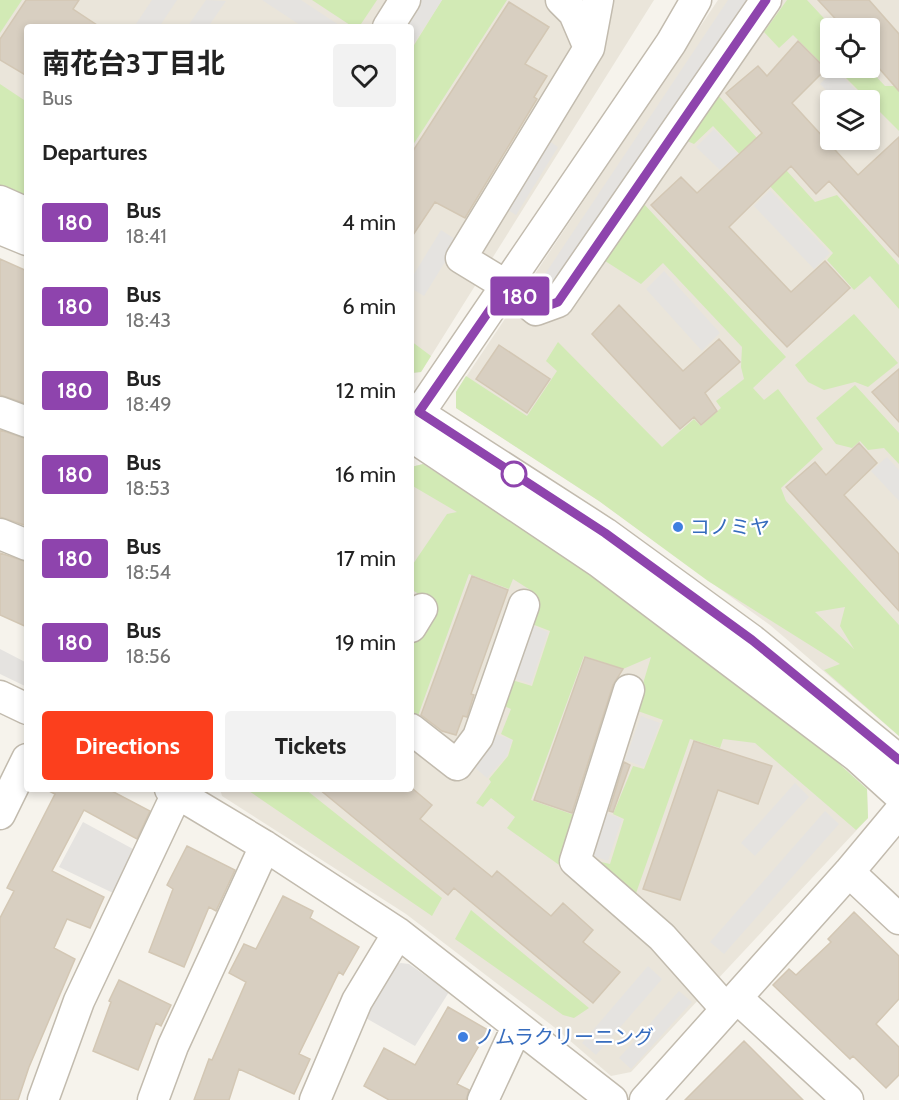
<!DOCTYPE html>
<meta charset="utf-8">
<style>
body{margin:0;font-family:Cabin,"Noto Sans JP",sans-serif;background:#f2f2f2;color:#222;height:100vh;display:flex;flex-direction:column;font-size:22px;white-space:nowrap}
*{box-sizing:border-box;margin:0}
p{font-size:20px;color:#767676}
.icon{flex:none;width:33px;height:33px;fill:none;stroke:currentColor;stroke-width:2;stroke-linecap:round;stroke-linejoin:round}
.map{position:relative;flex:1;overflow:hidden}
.sheet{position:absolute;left:24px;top:24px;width:390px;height:768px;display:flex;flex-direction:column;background:#fff;border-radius:6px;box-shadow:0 3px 9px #0003}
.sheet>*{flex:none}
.badge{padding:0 12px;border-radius:4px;font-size:21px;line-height:39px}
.tools{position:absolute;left:820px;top:18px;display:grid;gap:12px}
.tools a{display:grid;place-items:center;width:60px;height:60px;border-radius:6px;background:#fff;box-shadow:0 3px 9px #0003;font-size:30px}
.map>.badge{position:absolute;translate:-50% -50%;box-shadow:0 0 0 3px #fff}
h2{padding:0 18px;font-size:22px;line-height:54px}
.round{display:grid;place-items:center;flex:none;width:63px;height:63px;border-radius:6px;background:#f2f2f2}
.overview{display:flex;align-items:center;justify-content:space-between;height:102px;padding:0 18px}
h1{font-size:28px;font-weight:700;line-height:45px}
.button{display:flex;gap:12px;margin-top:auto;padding:12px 18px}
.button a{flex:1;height:69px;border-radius:6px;background:#fc3f1d;color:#fff;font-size:24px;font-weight:700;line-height:69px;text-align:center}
.button a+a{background:#f2f2f2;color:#222}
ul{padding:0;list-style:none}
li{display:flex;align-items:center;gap:18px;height:84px;padding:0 18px}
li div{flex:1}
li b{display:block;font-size:22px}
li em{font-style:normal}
li .badge{min-width:66px;font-weight:700;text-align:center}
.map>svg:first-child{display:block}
.residential{fill:#eae5da;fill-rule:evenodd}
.green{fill:#d2eab5;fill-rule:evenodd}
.parking{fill:#e5e3e0}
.building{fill:#d8cfc1;stroke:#d3c7b4;stroke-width:1.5}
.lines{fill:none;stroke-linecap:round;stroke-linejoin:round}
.minor-casing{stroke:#c2bbae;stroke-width:33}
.minor{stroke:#fff;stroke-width:30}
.line-casing{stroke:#fff;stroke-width:14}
.line{stroke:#8e44ad;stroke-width:9}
.stop-dot{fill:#fff;stroke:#8e44ad;stroke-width:3}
.shop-dot{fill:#3f7fe0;stroke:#fff;stroke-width:2}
.labels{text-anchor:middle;stroke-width:4.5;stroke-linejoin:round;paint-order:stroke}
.shop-label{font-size:20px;fill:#366cbe;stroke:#fff;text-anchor:start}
</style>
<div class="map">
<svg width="899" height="1100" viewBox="0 0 899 1100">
<rect width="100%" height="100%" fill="#f6f3ec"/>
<!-- residential -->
<path class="residential" d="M0 0H654L421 372 411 373V27H27V197L0 186Z
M718 0H899V736L770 625 599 501 456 408V392ZM831 28H870V68H831ZM831 100H870V140H831Z
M423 464 647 614 836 761 867 789 868 818 631 1072 611 1076 554 1027 406 914 222 796 220 789H411V467Z"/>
<!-- green -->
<path class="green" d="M0 0H22L0 33Z
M312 0H377L359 27H353Z
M442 0H507L411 148V50Z
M787 0H807L833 28H831V68H868L885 86H899V131L836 68 830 72 793 35 779 48 764 32Z
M0 84 27 102V197L0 186Z
M719 96 815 202 837 195 899 265V309L870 276 854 290 827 260 833 253 713 126 694 144 685 140Z
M643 203 786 357 753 388 764 400 778 389 823 449 781 488 786 501 899 625V736L824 670 840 664 708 581 599 501 456 408V392L466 376 527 416 557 371 546 361 558 342 662 447 694 419 701 426 721 408 716 401 744 379 741 367 742 347 663 263 641 284 602 259ZM845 607 840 626 854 649 815 612Z
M854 314 898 363 868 387 855 382 824 390 808 382 795 365Z
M411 341 431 356 421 372 411 373Z
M855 385 899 433V464L884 448 868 450 860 441 852 448 836 444 816 418Z
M423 464 558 550 647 614 836 761 867 789 868 818 856 830 755 743 723 739 720 748 690 739 634 899 588 859 610 864 624 819 613 814 633 766 644 769 663 720 635 710 651 657 623 669 584 656 531 800 580 817 562 867 507 828 515 817 491 798 483 807 476 803 491 782 489 779 508 756 513 740 501 734 511 709 494 702 512 680 532 686 550 631 524 621 535 593 513 579 509 589 469 574 415 724 411 720V645L435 605 411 589V567L447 514 457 512 411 485V467Z
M246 789H305L442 898 432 916Z
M471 910 589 1008 574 1018 563 1015 455 939Z"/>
<!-- parking -->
<path class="parking" d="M152 0H177L159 27H134Z
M206 0 226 1 208 27H187Z
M262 0H301L342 27H303Z
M418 0H442L411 48V27H401Z
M728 0H754L557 295 539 283Z
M835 69 866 100H836L820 84Z
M714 129 738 154 720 170 696 147Z
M543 137 558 147 516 215 500 205Z
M770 190 830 253 814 269 754 206Z
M441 230 458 241 424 296 411 288V279Z
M664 271 720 333 702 351 646 289Z
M887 457 899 470V501L871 471Z
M531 625 548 632 531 684 513 678Z
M0 649 27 663V687L0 674Z
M641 716 660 723 644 767 625 760Z
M493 733 512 740 507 756 487 778 473 766Z
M795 783 809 797 755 856 741 843Z
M825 811 839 824 724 954 710 942Z
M606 813 622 819 608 861 591 855Z
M83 822 133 849 113 893 59 867Z
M401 963 409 964 449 992 415 1046 364 1017 394 965Z
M648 966 662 979 596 1055 582 1043Z
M679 991 692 1002 631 1069 619 1058Z"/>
<!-- building -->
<path class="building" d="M26 0H79L73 9 100 27H27V76L0 60V39Z
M818 0H869L899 34V91L870 58V28H844Z
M509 2 549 27 525 64 547 76 534 97 537 99 465 218 435 202 411 238V154Z
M798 41 826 69 792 103 858 175 899 137V257L829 181 816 194 791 166 729 227 791 292 825 261 850 288 787 347 651 205 681 177 697 193 762 133 726 93 758 66 767 76Z
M0 259 27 271V404L0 395Z
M619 305 683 371 719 339 740 362 705 393 717 411 701 425 694 417 680 429 592 334Z
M499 345 550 379 527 413 476 379Z
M899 369V422L872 392Z
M0 430 27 439V526L0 517Z
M859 443 877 463 844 495 899 554V611L786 487 815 462 826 475Z
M0 553 27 562V627L0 615Z
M472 576 508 590 471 694 474 695 467 717 463 716 456 735 442 731 421 715Z
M585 657 623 669 613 685 572 813 534 800Z
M694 741 772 766 758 804 718 790 680 900 643 889Z
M624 762 630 765 613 812 609 811Z
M45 789H108L150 811 137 839 84 810 52 871 104 897 90 928 67 919 54 948 75 959 29 1067 18 1100H0V918L14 891 7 888 55 794Z
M319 789H413L432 805 420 819 492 877 497 871 551 916 563 903 593 930 583 942 620 972 593 1003 454 888 448 895Z
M187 846 235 870 216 911 209 907 184 967 149 952 173 889 167 885Z
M283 896 313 911 310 918 359 947 343 975 339 972 299 1054 310 1059 294 1094 239 1069 229 1100H194L209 1059 212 1060 246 982 229 973 244 944 256 949Z
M854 912 899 956V999L876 1024 899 1047V1075L886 1088 853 1056 850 1059 773 985 789 969 796 975 831 942 828 939Z
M119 980 171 1005 161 1026 156 1023 138 1070 93 1051 111 1002 109 1001Z
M448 1007 488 1030 457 1084 469 1090 466 1100H389L364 1086 384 1048 415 1065Z
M744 1041 803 1100H685Z"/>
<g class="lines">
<!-- minor casing -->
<g class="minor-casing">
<path id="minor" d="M561 0 574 13 589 48
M598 0 589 48 461 258 507 286 536 310 558 302 766 0
M388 27 405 0
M0 201 27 213
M0 229 27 240
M411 408 605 533 752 640 899 760
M0 412 27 422
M411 425 671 43 696 0
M411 436 599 562 856 756 899 795
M0 534 27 545
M411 627 422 609
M629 690 575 861 662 937 726 1009
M0 696 27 709
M411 729 457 765 478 737 524 605
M170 789 265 846 398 933 612 1100
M0 814 27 759
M849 872 899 919
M737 998 848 1100
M43 1100 79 1001 179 789
M153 1100 173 1046 265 846
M315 1100 357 1001 398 933
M483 1100 517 1027
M645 1100 849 872 899 812"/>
</g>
<!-- minor -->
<use href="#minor" class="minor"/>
</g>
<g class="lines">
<!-- line casing -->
<g class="line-casing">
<path id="line" d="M766 0 558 302 536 310 507 285 419 412 605 533 752 640 899 760"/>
</g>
<!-- line -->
<use href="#line" class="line"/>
</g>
<!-- markers -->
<circle class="stop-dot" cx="514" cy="474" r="12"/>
<g class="shop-dot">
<circle cx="678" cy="527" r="6"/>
<circle cx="463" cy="1037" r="6"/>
</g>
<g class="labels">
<!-- shop labels -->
<g class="shop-label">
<text x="690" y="534">コノミヤ</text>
<text x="475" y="1044">ノムラクリーニング</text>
</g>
</g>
</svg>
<div class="tools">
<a><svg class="icon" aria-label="locate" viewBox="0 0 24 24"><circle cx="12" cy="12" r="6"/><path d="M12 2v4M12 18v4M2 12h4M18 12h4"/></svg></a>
<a><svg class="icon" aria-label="layers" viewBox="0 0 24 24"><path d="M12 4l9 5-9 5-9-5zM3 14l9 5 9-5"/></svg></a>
</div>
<b class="badge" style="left:520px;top:296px;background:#8e44ad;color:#fff">180</b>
<section class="sheet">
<div class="overview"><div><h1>南花台3丁目北</h1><p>Bus</p></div><a class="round"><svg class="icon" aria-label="heart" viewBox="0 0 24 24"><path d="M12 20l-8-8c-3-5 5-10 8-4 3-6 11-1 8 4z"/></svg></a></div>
<h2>Departures</h2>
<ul>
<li><span class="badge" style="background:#8e44ad;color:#fff">180</span><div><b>Bus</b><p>18:41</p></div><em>4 min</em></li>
<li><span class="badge" style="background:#8e44ad;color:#fff">180</span><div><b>Bus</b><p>18:43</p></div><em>6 min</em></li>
<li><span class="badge" style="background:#8e44ad;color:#fff">180</span><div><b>Bus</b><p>18:49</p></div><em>12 min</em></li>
<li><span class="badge" style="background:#8e44ad;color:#fff">180</span><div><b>Bus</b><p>18:53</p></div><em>16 min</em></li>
<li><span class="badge" style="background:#8e44ad;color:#fff">180</span><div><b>Bus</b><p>18:54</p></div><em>17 min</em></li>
<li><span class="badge" style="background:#8e44ad;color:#fff">180</span><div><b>Bus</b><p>18:56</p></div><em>19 min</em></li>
</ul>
<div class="button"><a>Directions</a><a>Tickets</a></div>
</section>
</div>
